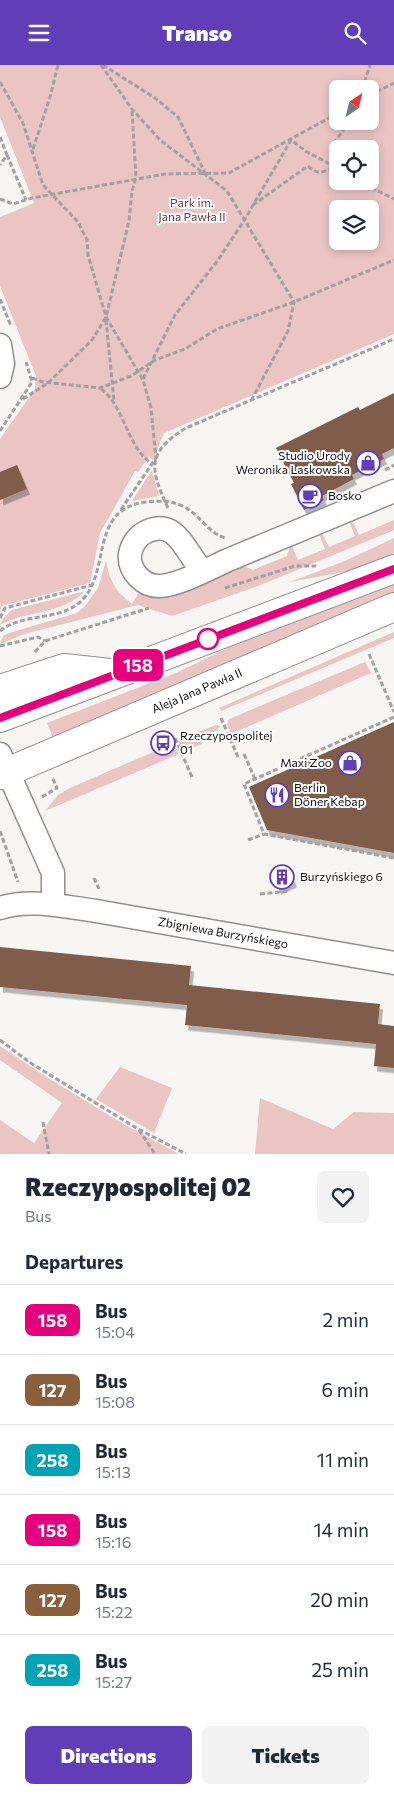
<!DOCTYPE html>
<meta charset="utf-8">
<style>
body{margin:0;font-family:Commissioner,sans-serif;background:#f2f2f3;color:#1f2937;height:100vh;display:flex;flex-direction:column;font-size:19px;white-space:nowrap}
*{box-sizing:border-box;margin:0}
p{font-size:16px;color:#747a83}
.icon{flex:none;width:28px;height:28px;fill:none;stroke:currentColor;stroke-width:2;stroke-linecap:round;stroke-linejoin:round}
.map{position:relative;height:1089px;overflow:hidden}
.sheet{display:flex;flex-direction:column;background:#fff;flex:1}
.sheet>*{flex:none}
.badge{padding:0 10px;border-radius:8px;font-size:18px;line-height:32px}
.needle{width:32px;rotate:35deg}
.controls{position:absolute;left:329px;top:15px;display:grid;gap:10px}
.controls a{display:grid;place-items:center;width:50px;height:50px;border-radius:8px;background:#fff;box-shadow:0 2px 8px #0003;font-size:25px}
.map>.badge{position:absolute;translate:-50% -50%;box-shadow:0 0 0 2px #fff}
h2{padding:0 25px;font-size:19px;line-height:45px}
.round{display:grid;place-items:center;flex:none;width:52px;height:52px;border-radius:8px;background:#f2f2f3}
.overview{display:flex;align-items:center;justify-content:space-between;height:85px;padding:0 25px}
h1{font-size:24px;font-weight:800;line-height:38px}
.primary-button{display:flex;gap:10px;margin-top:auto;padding:10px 25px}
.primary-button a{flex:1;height:58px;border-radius:8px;background:#613eb7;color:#fff;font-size:20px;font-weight:800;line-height:58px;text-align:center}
.primary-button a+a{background:#f2f2f3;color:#1f2937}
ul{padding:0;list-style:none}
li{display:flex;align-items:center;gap:15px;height:70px;padding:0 25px;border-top:1px solid #e0e1e3}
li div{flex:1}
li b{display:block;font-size:19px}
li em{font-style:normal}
li .badge{min-width:55px;font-weight:700;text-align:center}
header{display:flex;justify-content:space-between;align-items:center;height:65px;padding:0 25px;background:#613eb7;color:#fff;font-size:22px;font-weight:800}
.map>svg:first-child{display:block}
.green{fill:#ebc4c4;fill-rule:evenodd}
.building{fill:#805c4b;filter:url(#shadow)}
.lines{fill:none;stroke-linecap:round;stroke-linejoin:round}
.minor-casing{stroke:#918f8d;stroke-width:25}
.major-casing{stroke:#918f8d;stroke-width:30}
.path{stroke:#a3a19f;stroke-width:3;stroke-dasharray:5 2.5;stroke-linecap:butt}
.minor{stroke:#fff;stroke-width:22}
.major{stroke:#fff;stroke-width:28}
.line-casing{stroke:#fff;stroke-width:11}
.line{stroke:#e6007e;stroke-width:8}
.stop-dot{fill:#fff;stroke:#e6007e;stroke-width:2.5}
.labels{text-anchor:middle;stroke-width:4;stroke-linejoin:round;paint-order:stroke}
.park-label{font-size:12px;fill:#74383c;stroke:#fff}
.poi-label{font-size:12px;fill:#100f0e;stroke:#fff;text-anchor:start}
.street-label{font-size:12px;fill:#100f0e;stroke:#fff}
</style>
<header><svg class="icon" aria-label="menu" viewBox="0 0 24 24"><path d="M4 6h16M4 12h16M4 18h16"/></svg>Transo<svg class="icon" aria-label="search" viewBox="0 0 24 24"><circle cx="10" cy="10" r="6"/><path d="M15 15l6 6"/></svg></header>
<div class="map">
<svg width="394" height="1089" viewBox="0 0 394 1089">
<defs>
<filter id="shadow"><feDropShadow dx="3" dy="5.5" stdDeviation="0" flood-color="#0004"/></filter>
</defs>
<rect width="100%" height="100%" fill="#f8f6f3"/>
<!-- green -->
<path class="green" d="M0 0H394V269L164 368 153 395 149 392 138 407 135 406 100 468 90 518 1 541 0 549V374L35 324 36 311 0 221V152L34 138 0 52ZM338 24H370V56H338ZM338 84H370V116H338ZM338 144H370V176H338Z
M152 405 159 431 132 436Z
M352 455 359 470 394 455V465L258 521 172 551 138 540 24 569 0 579 3 571 9 568 77 548 85 541 98 523 106 496C109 515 116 527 132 539L141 524 242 500 253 505 287 491 290 481H292L298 495 325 484 319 469 322 468 329 482 355 471 349 456Z
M394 473V488L349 506 290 517 345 496Z
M394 516V529L54 675 47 658 176 608 242 576Z
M85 526C62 550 27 545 0 560L5 551 12 545Z
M394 567V573L221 646 219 643Z
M365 597 371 608 231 669 227 659 229 654Z
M216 660 221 661 212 669 200 675 202 679 183 687 178 675Z
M174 678 179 689 45 746 58 730 70 723Z
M0 981 45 1011 125 1060 179 1089H0V1055L34 1078 62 1038 0 995Z
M120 1002 172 1023 154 1068 96 1034Z
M260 1033 333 1064 354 1047 394 1048V1089H255Z"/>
<!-- building -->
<path class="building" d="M394 328V383L382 389 384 394 352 410 354 414 322 431 324 435 304 445 291 419 294 418 276 383 358 342 360 345Z
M17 400 27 424 0 435V407Z
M394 657V788L267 765 249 722Z
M287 800 294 817 278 824 271 808Z
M0 882 191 901 189 920 380 939 378 959 394 961V1003L374 1001 376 979 185 960 187 940 0 922Z"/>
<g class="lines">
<!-- minor casing -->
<g class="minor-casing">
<path id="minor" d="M0 280 3 299 0 312
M203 506C186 490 178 453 148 466 138 470 132 479 130 489 128 506 144 522 160 521 180 520 210 503 228 495 283 472 339 449 394 426
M0 689 53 808V840
M0 843C29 833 66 842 96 846L394 898"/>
</g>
<!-- major casing -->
<g class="major-casing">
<path id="major" d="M0 624 64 603 110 608
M0 653 394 504
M0 710 394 542"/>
</g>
<!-- path -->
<path class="path" d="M101 0 132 44 160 75 227 126 294 237 288 266 251 336
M103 0 155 33 178 52 205 108
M0 17 23 58 43 120 78 157 87 175 88 190 106 252 143 315 151 343 156 393 120 446
M362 24 370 0
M370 30 394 18
M0 72 7 90 0 100
M33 84 50 32 58 0
M7 90 26 135
M358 116 394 134
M0 134 13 139 32 133 165 109 229 108 338 48
M253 140 308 101C316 109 323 109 332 102L335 90 331 82 350 56
M0 234 11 261
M106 255 114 336
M32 313 43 317 100 323 131 311 155 295 185 284 217 264 294 237 394 195
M143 314 175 250 218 195 245 154 291 75 307 87 328 98 338 106
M101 324C125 342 126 380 151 398
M23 334 48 318 92 275 106 252 129 156 132 126 136 113 132 44
M0 366 32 317 26 297
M385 405 394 400
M168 443C149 403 147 387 186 363L394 274
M225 523 295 501H316
M0 553 5 543 92 520
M0 566C22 548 57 556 79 538 113 509 87 444 146 437 159 436 168 435 180 440 199 447 206 467 225 473
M0 581 38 572 45 576
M35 587 45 576 149 543
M369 589 394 647
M394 652 244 719 264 769 394 793
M221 653 238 692
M175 673 192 712
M244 689 255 714
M42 732 57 723 52 712
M0 766 18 817
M248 775 264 769
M94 813 99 824
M260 829 290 826
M0 975 29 997 138 1064 186 1089
M43 1057 49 1089
M139 1065 155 1089"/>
<!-- minor -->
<use href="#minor" class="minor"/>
<!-- major -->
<use href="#major" class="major"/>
</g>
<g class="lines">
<!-- line casing -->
<g class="line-casing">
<path id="line" d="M0 653 394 504"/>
</g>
<!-- line -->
<use href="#line" class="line"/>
</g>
<!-- icons -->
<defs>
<g id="shop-ring" transform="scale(1.25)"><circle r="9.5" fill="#fff" stroke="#613eb7" stroke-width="1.5"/><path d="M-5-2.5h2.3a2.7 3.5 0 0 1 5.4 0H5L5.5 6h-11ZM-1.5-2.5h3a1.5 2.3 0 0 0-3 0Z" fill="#613eb7"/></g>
<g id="cafe-ring" transform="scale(1.25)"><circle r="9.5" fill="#fff" stroke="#613eb7" stroke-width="1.5"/><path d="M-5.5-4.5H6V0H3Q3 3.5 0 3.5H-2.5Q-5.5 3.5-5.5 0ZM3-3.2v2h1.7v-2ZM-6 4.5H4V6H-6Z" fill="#613eb7"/></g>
<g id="bus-ring" transform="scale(1.25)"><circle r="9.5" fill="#fff" stroke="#613eb7" stroke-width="1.5"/><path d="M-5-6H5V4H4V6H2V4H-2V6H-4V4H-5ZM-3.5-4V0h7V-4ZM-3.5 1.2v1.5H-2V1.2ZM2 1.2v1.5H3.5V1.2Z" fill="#613eb7"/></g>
<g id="restaurant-ring" transform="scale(1.25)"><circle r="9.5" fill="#fff" stroke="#613eb7" stroke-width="1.5"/><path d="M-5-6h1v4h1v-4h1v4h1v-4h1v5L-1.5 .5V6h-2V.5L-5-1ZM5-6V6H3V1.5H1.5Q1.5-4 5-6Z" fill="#613eb7"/></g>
<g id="building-ring" transform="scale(1.25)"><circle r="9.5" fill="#fff" stroke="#613eb7" stroke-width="1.5"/><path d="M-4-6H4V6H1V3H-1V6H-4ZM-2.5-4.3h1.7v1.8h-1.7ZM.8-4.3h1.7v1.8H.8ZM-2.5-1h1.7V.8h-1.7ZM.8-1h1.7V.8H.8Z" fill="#613eb7"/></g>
</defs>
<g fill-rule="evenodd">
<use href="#shop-ring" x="368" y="398"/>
<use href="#cafe-ring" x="310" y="431"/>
<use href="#bus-ring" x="163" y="678"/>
<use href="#shop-ring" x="350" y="698"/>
<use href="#restaurant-ring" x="277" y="730"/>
<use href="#building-ring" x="282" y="812"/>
</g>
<!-- markers -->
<circle class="stop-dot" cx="208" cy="574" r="10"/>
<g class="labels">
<!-- park labels -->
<g class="park-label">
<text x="192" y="142">Park im.<tspan x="192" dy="14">Jana Pawła II</tspan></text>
</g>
<!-- poi labels -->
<g class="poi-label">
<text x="350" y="395" text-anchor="end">Studio Urody<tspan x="350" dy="14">Weronika Laskowska</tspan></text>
<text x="328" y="435">Bosko</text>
<text x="180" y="675">Rzeczypospolitej<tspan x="180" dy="14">01</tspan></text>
<text x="332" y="702" text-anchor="end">Maxi Zoo</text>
<text x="294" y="727">Berlin<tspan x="294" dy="14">Döner Kebap</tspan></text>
<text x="300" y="816">Burzyńskiego 6</text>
</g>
<!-- street labels -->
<g class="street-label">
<text transform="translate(197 626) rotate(-23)" y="4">Aleja Jana Pawła II</text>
<text transform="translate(223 868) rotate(10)" y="4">Zbigniewa Burzyńskiego</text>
</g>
</g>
</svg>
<div class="controls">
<a><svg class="needle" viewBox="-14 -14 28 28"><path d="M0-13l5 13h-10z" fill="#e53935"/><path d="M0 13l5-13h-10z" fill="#747a83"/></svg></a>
<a><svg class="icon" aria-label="locate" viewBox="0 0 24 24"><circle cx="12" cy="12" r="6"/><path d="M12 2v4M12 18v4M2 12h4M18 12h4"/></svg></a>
<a><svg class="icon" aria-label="layers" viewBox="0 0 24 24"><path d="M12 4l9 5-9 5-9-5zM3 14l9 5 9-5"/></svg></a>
</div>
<b class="badge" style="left:138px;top:600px;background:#e6007e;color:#fff">158</b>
</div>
<section class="sheet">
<div class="overview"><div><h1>Rzeczypospolitej 02</h1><p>Bus</p></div><a class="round"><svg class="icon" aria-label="heart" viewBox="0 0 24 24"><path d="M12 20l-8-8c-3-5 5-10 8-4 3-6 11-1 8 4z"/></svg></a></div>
<h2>Departures</h2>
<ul>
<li><span class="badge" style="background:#e6007e;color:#fff">158</span><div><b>Bus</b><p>15:04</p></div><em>2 min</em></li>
<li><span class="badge" style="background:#8b5e3c;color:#fff">127</span><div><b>Bus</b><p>15:08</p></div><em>6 min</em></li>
<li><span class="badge" style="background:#00a3b4;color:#fff">258</span><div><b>Bus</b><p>15:13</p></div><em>11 min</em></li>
<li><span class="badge" style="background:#e6007e;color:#fff">158</span><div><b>Bus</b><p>15:16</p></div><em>14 min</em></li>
<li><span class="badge" style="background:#8b5e3c;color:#fff">127</span><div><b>Bus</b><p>15:22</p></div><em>20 min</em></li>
<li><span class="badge" style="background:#00a3b4;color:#fff">258</span><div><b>Bus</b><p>15:27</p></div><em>25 min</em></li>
</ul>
<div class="primary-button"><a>Directions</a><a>Tickets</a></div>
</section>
